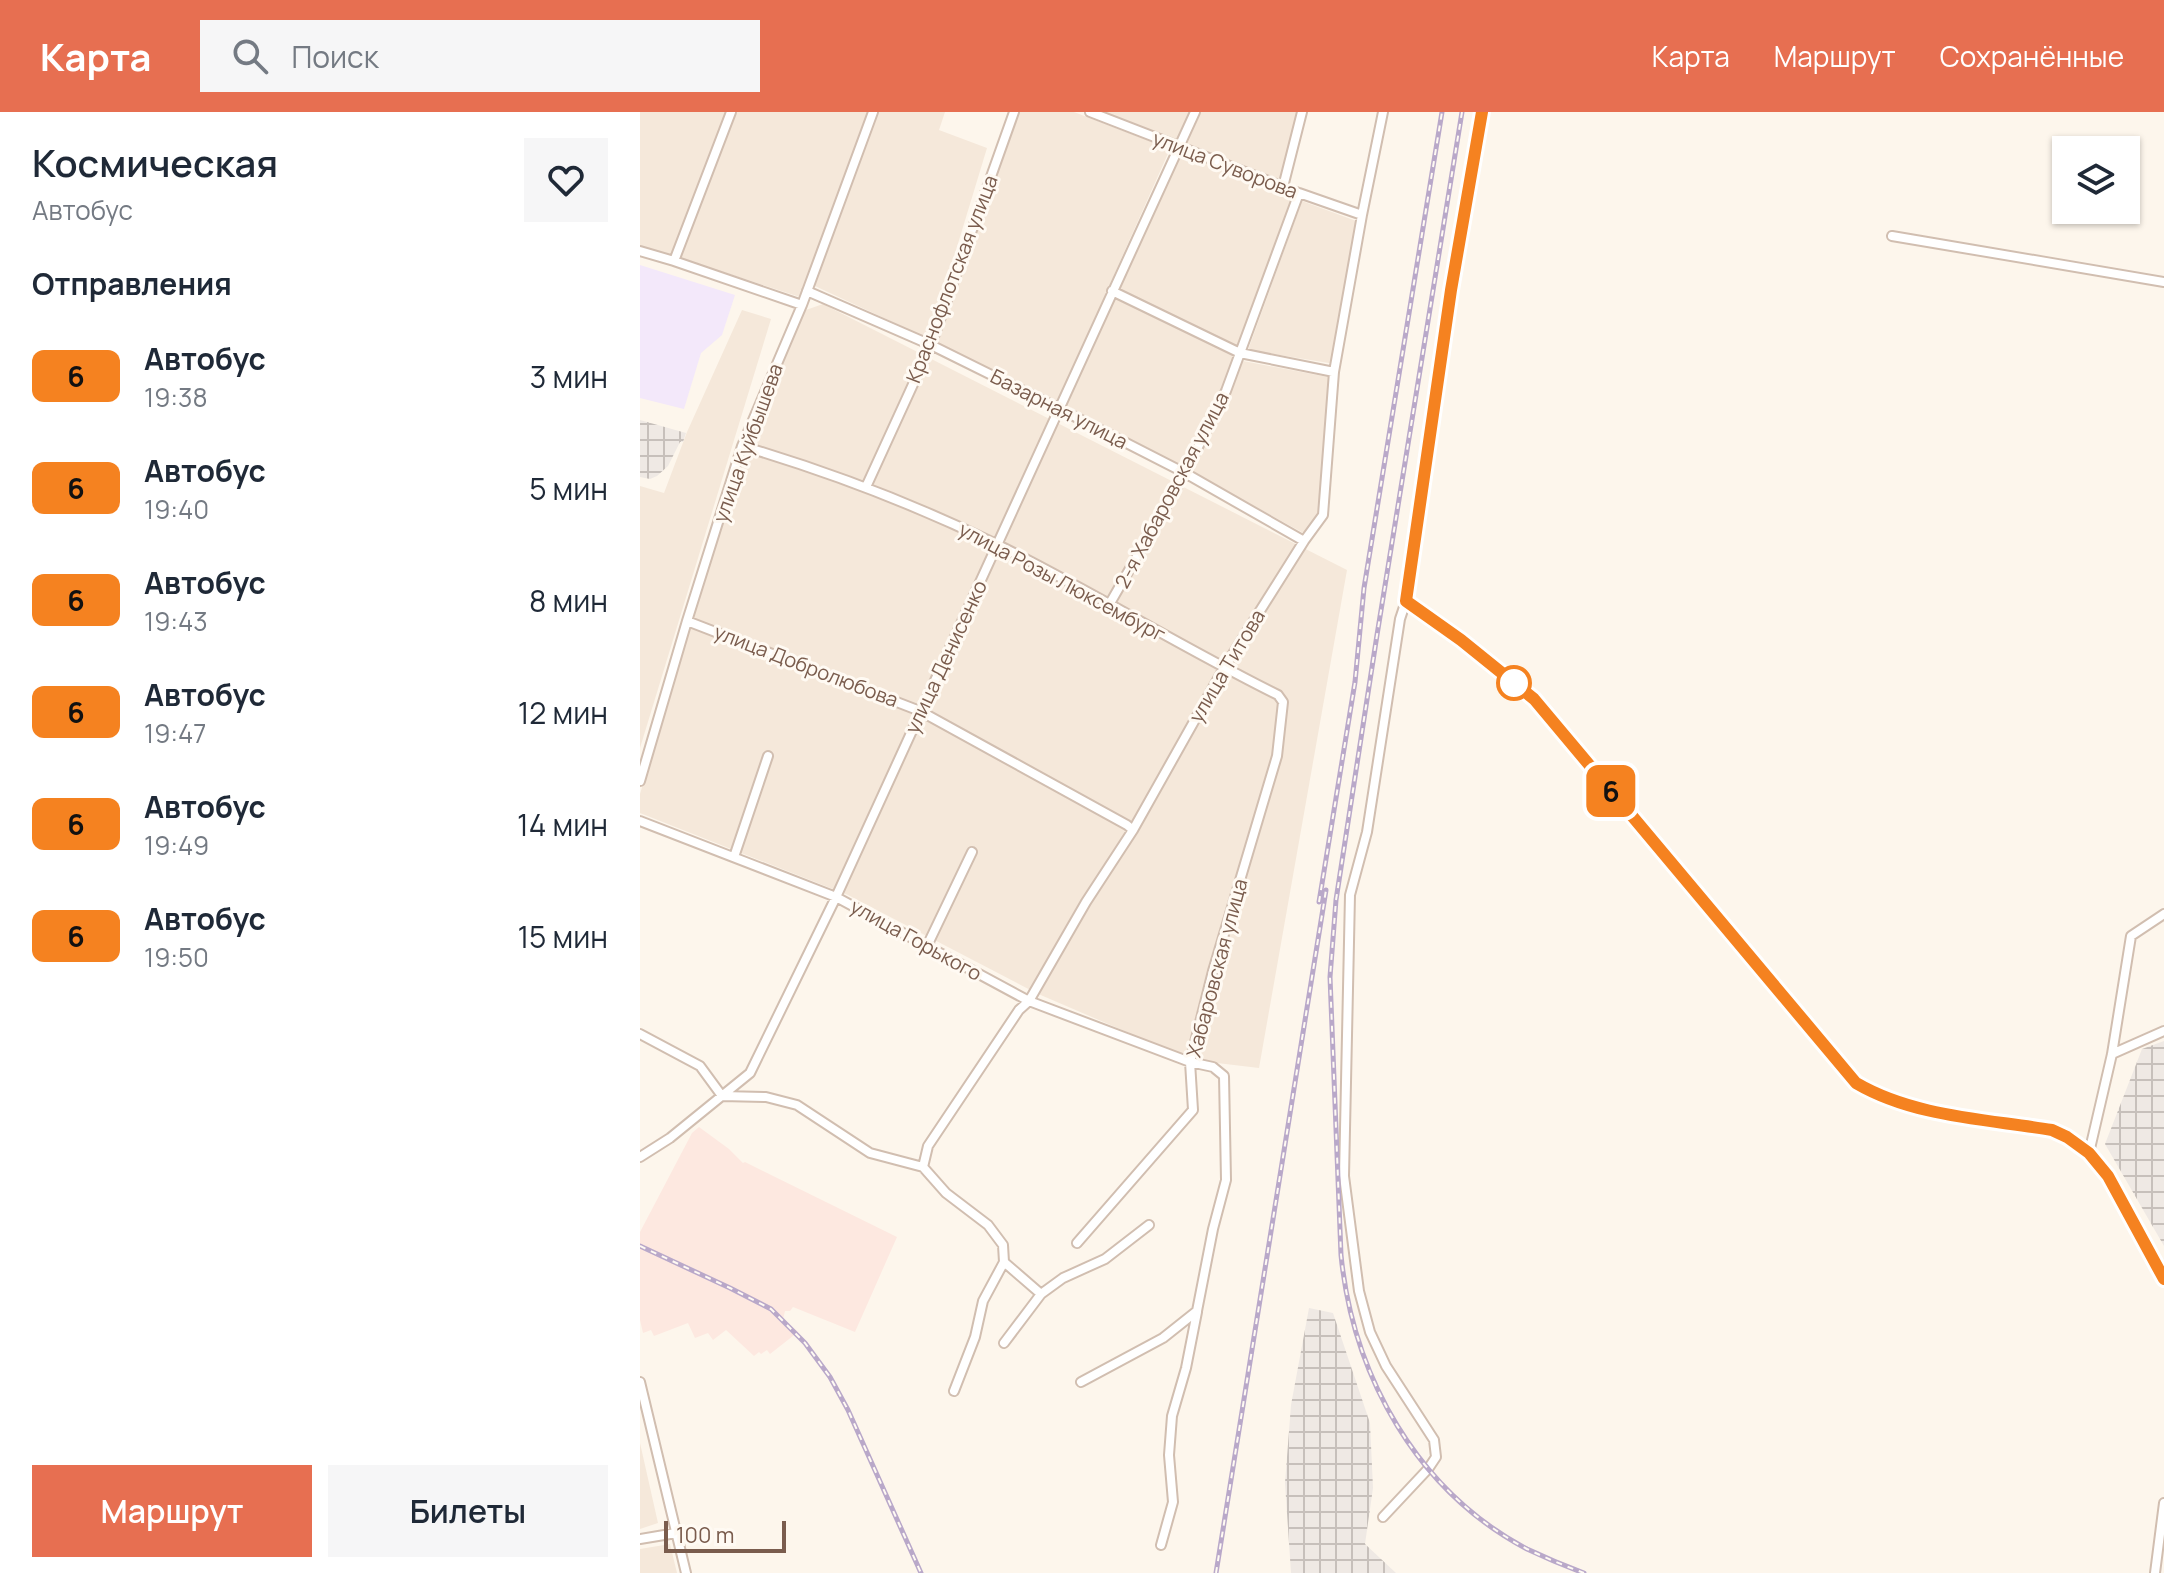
<!DOCTYPE html>
<html lang="ru">
<meta charset="utf-8">
<style>
body{margin:0;font-family:Manrope,sans-serif;background:#f6f6f7;color:#1f2937;height:100vh;display:flex;flex-direction:column;font-size:30px;white-space:nowrap}
*{box-sizing:border-box;margin:0}
p{font-size:26px;color:#747a83}
.icon{flex:none;width:44px;height:44px;fill:none;stroke:currentColor;stroke-width:2;stroke-linecap:round;stroke-linejoin:round}
.map{position:relative;flex:1;overflow:hidden}
.details{display:flex;flex-direction:column;background:#fff;width:640px}
.details>*{flex:none}
.badge{padding:0 16px;border-radius:12px;font-size:28px;line-height:52px}
.controls{position:absolute;left:1412px;top:24px;display:grid;gap:16px}
.controls a{display:grid;place-items:center;width:88px;height:88px;border-radius:0px;background:#fff;box-shadow:0 2px 6px #0004;font-size:40px}
.scale{position:absolute;left:24px;bottom:20px;width:122px;box-sizing:border-box;padding-left:8px;border:4px solid #7a5c4d;border-top:0;font-size:22px;line-height:28px;white-space:nowrap;color:#7a5c4d;-webkit-text-stroke:6px #fffaf3;paint-order:stroke}
.map>.badge{position:absolute;translate:-50% -50%;box-shadow:0 0 0 4px #fff}
h2{padding:0 32px;font-size:30px;line-height:72px}
.round{display:grid;place-items:center;flex:none;width:84px;height:84px;border-radius:0px;background:#f6f6f7}
.head{display:flex;align-items:center;justify-content:space-between;height:136px;padding:0 32px}
h1{font-size:38px;font-weight:600;line-height:60px}
.primary-button{display:flex;gap:16px;margin-top:auto;padding:16px 32px}
.primary-button a{flex:1;height:92px;border-radius:0px;background:#e76f51;color:#fff;font-size:32px;font-weight:600;line-height:92px;text-align:center}
.primary-button a+a{background:#f6f6f7;color:#1f2937}
ul{padding:0;list-style:none}
li{display:flex;align-items:center;gap:24px;height:112px;padding:0 32px}
li div{flex:1}
li b{display:block;font-size:30px}
li em{font-style:normal}
li .badge{min-width:88px;font-weight:700;text-align:center}
header{display:flex;align-items:center;gap:48px;box-sizing:border-box;height:112px;padding:0 40px;background:#e76f51;color:#fff}
header strong{font-size:38px}
nav{display:flex;gap:44px;margin-inline-start:auto;font-size:28px}
.search{width:560px;height:72px;background:#f6f6f7;display:flex;align-items:center;gap:20px;box-sizing:border-box;padding:0 28px;border-radius:0px;color:#747a83;font-size:30px}
main{display:flex;flex:1;min-height:0}
.map>svg:first-child{display:block}
.residential{fill:#f5e8da}
.commercial{fill:#fde8e0}
.industrial{fill:url(#industrial-grid)}
.education{fill:#f3e8fa}
.lines{fill:none;stroke-linecap:round;stroke-linejoin:round}
.street-casing{stroke:#d1beb0;stroke-width:12}
.street{stroke:#fff;stroke-width:8}
.rail-casing{stroke:#b9a8c9;stroke-width:5}
.rail{stroke:#fffaf3;stroke-width:2;stroke-dasharray:6;stroke-linecap:butt}
.line-casing{stroke:#fff;stroke-width:18}
.line{stroke:#f58220;stroke-width:12}
.stop-dot{fill:#fff;stroke:#f58220;stroke-width:4}
.labels{text-anchor:middle;stroke-width:6;stroke-linejoin:round;paint-order:stroke}
.street-label{font-size:20px;fill:#7a5c4d;stroke:#fffaf3}
</style>
<header>
<strong>Карта</strong>
<div class="search"><svg class="icon" aria-label="search" viewBox="0 0 24 24"><circle cx="10" cy="10" r="6"/><path d="M15 15l6 6"/></svg>Поиск</div>
<nav><a>Карта</a><a>Маршрут</a><a>Сохранённые</a></nav>
</header>
<main>
<section class="details">
<div class="head"><div><h1>Космическая</h1><p>Автобус</p></div><a class="round"><svg class="icon" aria-label="heart" viewBox="0 0 24 24"><path d="M12 20l-8-8c-3-5 5-10 8-4 3-6 11-1 8 4z"/></svg></a></div>
<h2>Отправления</h2>
<ul>
<li><span class="badge" style="background:#f58220;color:#111">6</span><div><b>Автобус</b><p>19:38</p></div><em>3 мин</em></li>
<li><span class="badge" style="background:#f58220;color:#111">6</span><div><b>Автобус</b><p>19:40</p></div><em>5 мин</em></li>
<li><span class="badge" style="background:#f58220;color:#111">6</span><div><b>Автобус</b><p>19:43</p></div><em>8 мин</em></li>
<li><span class="badge" style="background:#f58220;color:#111">6</span><div><b>Автобус</b><p>19:47</p></div><em>12 мин</em></li>
<li><span class="badge" style="background:#f58220;color:#111">6</span><div><b>Автобус</b><p>19:49</p></div><em>14 мин</em></li>
<li><span class="badge" style="background:#f58220;color:#111">6</span><div><b>Автобус</b><p>19:50</p></div><em>15 мин</em></li>
</ul>
<div class="primary-button"><a>Маршрут</a><a>Билеты</a></div>
</section>
<div class="map">
<svg width="1524" height="1461" viewBox="0 0 1524 1461">
<defs>
<pattern id="industrial-grid" width="8" height="8" patternUnits="userSpaceOnUse" patternTransform="scale(2)"><rect width="8" height="8" fill="#efe9e4"/><path d="M0 4h8M4 0v8" fill="none" stroke="#c7c0bb"/></pattern>
</defs>
<rect width="100%" height="100%" fill="#fdf6ec"/>
<!-- residential -->
<path class="residential" d="M0 0H86L31 143 0 135Z
M95 0H228L160 185 40 146Z
M238 0H305L299 18 347 36 289 227 175 174Z
M379 0H434L530 37 417 291 297 232Z
M459 0H549L536 30Z
M561 0H658L641 69 546 33Z
M541 41 653 85 599 236 478 178Z
M662 89 719 110 695 252 608 238Z
M474 185 595 243 582 277 543 354 423 293Z
M183 192 707 458 619 956 552 948 396 881 208 783 0 701V682L100 343 163 199Z
M102 198 131 207 0 636V374L24 381 47 320Z
M603 249 693 266 679 401 667 423 552 360 590 283Z
M0 1331 18 1411 0 1417Z
M30 1432 37 1461H0V1437Z"/>
<!-- commercial -->
<path class="commercial" d="M59 1015 89 1037 103 1051 105 1050 257 1125 215 1220 153 1195 150 1199H145L143 1207 158 1220 130 1242 127 1238 121 1242 119 1240 114 1244 86 1218 73 1228 68 1221 55 1226 48 1211 14 1224 11 1218 3 1221 0 1208V1120L52 1021Z"/>
<!-- industrial -->
<path class="industrial" d="M0 308 46 321 43 330H40L28 354 17 364 10 367 0 365Z
M1524 929V1134L1465 1032 1502 937Z
M669 1196 693 1201 730 1311 733 1376 725 1432 756 1461H651L645 1371 651 1293Z"/>
<!-- education -->
<path class="education" d="M0 153 95 183 82 223 61 241 44 297 0 286Z"/>
<g class="lines">
<!-- street casing -->
<g class="street-casing">
<path id="street" d="M450 0 659 81 722 103
M643 75 662 0
M1252 124 1524 170
M0 139 34 149 162 193
M34 149 91 0
M167 179 291 233 418 296 545 361 664 429
M472 179 600 241 694 260
M102 334C190 360 276 393 358 433 453 480 543 536 638 583L643 590 637 644 573 859 550 950 553 998 437 1131
M226 375 291 233 374 0
M766 489 821 528 894 587 1216 971 1240 985 1274 996 1412 1018C1454 1036 1470 1067 1491 1105 1502 1126 1513 1146 1524 1167
M469 493 545 361 586 279 659 81
M47 509 280 599 487 713 493 718
M0 669 47 509 102 334 162 193 233 0
M0 709 196 785 389 889 550 950 573 955 584 964 586 1068 573 1117 557 1199 523 1226 441 1270
M94 745 128 644
M287 834 332 740
M0 922 60 954 82 984 126 985 157 993 230 1041 283 1055 306 1081 348 1113 363 1133 364 1150 343 1189 335 1225 314 1279
M1472 942 1524 919
M1449 1041 1472 942 1491 824 1524 802
M0 1045 30 1026 110 961 196 785 555 0
M283 1055 288 1034 379 898 389 889 446 790 493 718 584 556 664 429 683 403 694 260 722 103 743 0
M364 1150 401 1182
M364 1231 401 1182 423 1166 465 1147 509 1113
M0 1270 46 1461
M743 1405 788 1357 796 1345 794 1328 746 1254 730 1220 719 1179 704 1064 710 783 727 720 760 507 766 489 811 178 842 0
M0 1427 36 1421
M521 1433 533 1390 529 1343 532 1304 546 1256 557 1200
M1515 1461 1524 1391"/>
</g>
<!-- street -->
<use href="#street" class="street"/>
<!-- rail casing -->
<g class="rail-casing">
<path id="rail" d="M822 0 737 523 696 788 690 865 701 1143C713 1264 777 1379 887 1437 906 1446 925 1454 944 1461
M679 790 715 570 724 476 802 0
M0 1134 90 1176 131 1197 165 1231 190 1265 208 1298 281 1461
M576 1461 686 778"/>
</g>
<!-- rail -->
<use href="#rail" class="rail"/>
</g>
<g class="lines">
<!-- line casing -->
<g class="line-casing">
<path id="line" d="M842 0 811 178 766 489 821 528 894 587 1216 971C1274 1005 1346 1007 1412 1018L1427 1025 1449 1041 1468 1064 1524 1167"/>
</g>
<!-- line -->
<use href="#line" class="line"/>
</g>
<!-- markers -->
<circle class="stop-dot" cx="874" cy="571" r="16"/>
<g class="labels">
<!-- street labels -->
<g class="street-label">
<text transform="translate(585 53) rotate(21)" y="7">улица Суворова</text>
<text transform="translate(312 167) rotate(-69)" y="7">Краснофлотская улица</text>
<text transform="translate(419 297) rotate(27)" y="7">Базарная улица</text>
<text transform="translate(108 331) rotate(-70)" y="7">улица Куйбышева</text>
<text transform="translate(532 378) rotate(-62)" y="7">2-я Хабаровская улица</text>
<text transform="translate(422 470) rotate(28)" y="7">улица Розы Люксембург</text>
<text transform="translate(306 545) rotate(-65)" y="7">улица Денисенко</text>
<text transform="translate(166 554) rotate(21)" y="7">улица Добролюбова</text>
<text transform="translate(587 554) rotate(-59)" y="7">улица Титова</text>
<text transform="translate(276 828) rotate(29)" y="7">улица Горького</text>
<text transform="translate(577 856) rotate(-75)" y="7">Хабаровская улица</text>
</g>
</g>
</svg>
<div class="controls">
<a><svg class="icon" aria-label="layers" viewBox="0 0 24 24"><path d="M12 4l9 5-9 5-9-5zM3 14l9 5 9-5"/></svg></a>
</div>
<div class="scale">100 m</div>
<b class="badge" style="left:971px;top:679px;background:#f58220;color:#111">6</b>
</div>
</main>
